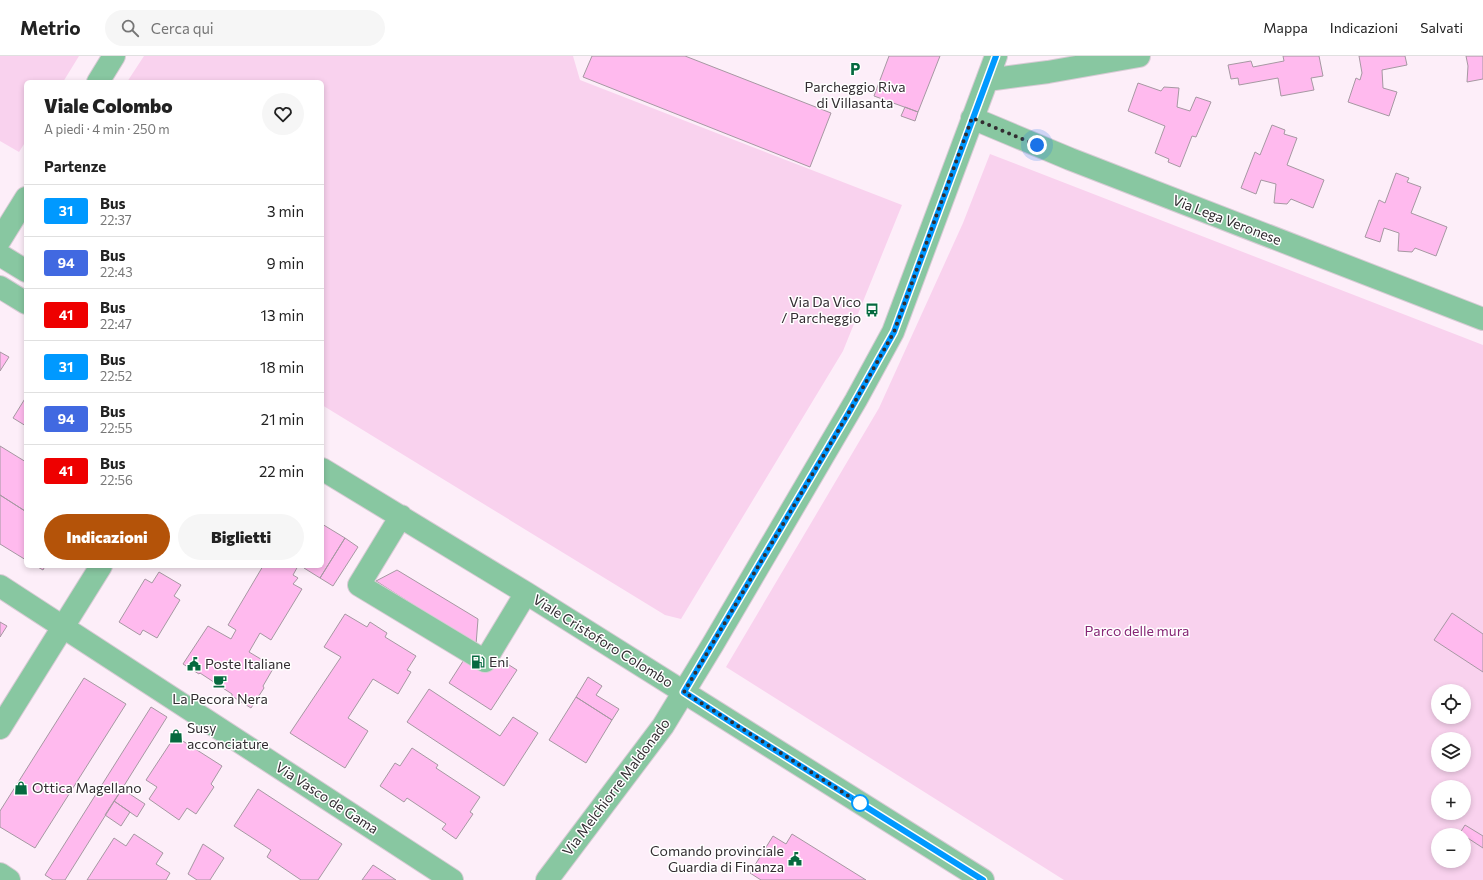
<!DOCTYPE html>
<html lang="it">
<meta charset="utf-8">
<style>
body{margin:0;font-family:Commissioner,sans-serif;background:#f6f6f6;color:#222;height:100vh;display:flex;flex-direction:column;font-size:15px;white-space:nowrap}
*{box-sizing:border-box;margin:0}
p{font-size:13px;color:#767676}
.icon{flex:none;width:22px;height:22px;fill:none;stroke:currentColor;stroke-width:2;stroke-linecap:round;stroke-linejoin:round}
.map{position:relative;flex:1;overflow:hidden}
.drawer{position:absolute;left:24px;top:24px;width:300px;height:488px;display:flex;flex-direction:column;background:#fff;border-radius:6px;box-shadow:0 2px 6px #0003}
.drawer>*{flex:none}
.badge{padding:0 8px;border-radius:3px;font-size:14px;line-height:26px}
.buttons{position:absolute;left:1431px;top:628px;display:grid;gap:8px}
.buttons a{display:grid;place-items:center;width:40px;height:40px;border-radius:50%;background:#fff;box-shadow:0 2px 6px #0003;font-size:20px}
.you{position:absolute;width:20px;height:20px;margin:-10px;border:3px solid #fff;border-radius:50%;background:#1a73e8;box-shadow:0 0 0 6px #1a73e833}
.map>.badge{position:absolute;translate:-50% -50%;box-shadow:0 0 0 2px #fff}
h2{padding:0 20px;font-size:15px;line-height:36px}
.round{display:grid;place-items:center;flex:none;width:42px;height:42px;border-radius:21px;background:#f6f6f6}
.overview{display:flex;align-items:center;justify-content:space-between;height:68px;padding:0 20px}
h1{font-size:19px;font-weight:800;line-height:30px}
.button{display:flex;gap:8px;margin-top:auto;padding:8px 20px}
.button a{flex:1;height:46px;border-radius:24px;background:#b45309;color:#fff;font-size:16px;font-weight:800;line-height:46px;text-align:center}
.button a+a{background:#f6f6f6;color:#222}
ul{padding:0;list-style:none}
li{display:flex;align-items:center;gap:12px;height:52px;padding:0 20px;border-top:1px solid #e0e0e0}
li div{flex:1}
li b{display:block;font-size:15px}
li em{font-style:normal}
li .badge{min-width:44px;font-weight:700;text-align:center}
header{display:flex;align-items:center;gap:24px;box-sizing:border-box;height:56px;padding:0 20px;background:#fff;border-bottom:1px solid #e0e0e0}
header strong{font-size:19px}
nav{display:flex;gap:22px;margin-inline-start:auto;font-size:14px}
.search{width:280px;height:36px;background:#f6f6f6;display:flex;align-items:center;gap:10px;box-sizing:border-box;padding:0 14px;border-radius:22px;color:#767676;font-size:15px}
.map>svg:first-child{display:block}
.green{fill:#f9d2ee;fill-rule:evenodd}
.building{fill:#ffbaee;stroke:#a698a2}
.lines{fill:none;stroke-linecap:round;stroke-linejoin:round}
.minor-casing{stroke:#d8cbd5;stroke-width:24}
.minor{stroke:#88c7a1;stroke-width:22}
.line-casing{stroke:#fff;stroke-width:9}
.line{stroke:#09f;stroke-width:6}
.walk{stroke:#322d31;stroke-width:4;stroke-dasharray:0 7.2}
.stop-dot{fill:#fff;stroke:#09f;stroke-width:2}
.labels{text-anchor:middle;stroke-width:3;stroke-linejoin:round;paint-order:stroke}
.poi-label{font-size:14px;fill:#322d31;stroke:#fff;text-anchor:start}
.street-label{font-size:14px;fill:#322d31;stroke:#fff}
.park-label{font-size:14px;fill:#862675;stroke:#fff}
</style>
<header>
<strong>Metrio</strong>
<div class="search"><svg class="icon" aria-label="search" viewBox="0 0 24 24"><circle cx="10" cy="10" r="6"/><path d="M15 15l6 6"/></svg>Cerca qui</div>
<nav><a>Mappa</a><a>Indicazioni</a><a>Salvati</a></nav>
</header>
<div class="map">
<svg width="1483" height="824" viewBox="0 0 1483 824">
<rect width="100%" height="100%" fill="#fdeef9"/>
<!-- green -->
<path class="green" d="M0 0H79L63 26H26V85L19 96 0 85Z
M144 0H573L580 24 902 149 843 295 681 563 665 559 322 349V26H127Z
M990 98 1483 289V824H1064L726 611 879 352 963 167ZM1438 635H1464V661H1438ZM1438 683H1464V709H1438ZM1438 731H1464V757H1438ZM1438 779H1464V805H1438Z"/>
<!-- building -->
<path class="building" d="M592 0H685L831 57 810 111 583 21Z
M889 0H940L918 56 874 40Z
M1283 0H1319L1323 20 1311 22 1314 34 1281 40 1278 22 1239 29 1238 22 1231 23 1228 9 1251 5 1253 11 1284 5Z
M1359 0H1405L1407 9 1382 14 1383 32 1397 36 1389 60 1348 46 1356 22 1360 24 1362 17Z
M1466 0H1483V23L1467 26 1468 10Z
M1138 27 1161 35 1164 31 1179 32 1177 51 1190 55 1196 41 1211 46 1196 81 1192 80 1180 111 1168 106 1169 103 1155 97 1165 70 1128 55Z
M905 51 918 56 915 65 901 60Z
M1272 69 1285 74 1284 78 1297 82 1287 109 1324 124 1313 152 1291 143 1287 148 1274 147 1276 128 1261 124 1256 138 1241 132 1255 96 1260 99Z
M1396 117 1409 122 1407 126 1421 131 1411 157 1447 171 1436 200 1415 192 1412 196 1398 195 1399 177 1384 172 1380 186 1365 181 1379 144 1385 147Z
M0 296 9 301 0 315Z
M26 341V370L13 362Z
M0 390 26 406 25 455 0 439Z
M0 439 25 455 26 453V504L0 488Z
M322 468 345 482 320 522 304 512 305 510H322Z
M345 482 358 491 333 530 320 522Z
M36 510H45L43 514Z
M263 510H298L293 519 298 522 293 528 302 533 271 584 260 577 249 596 274 611 263 630 264 632 251 652 232 640V638L200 617 199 618 183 608 208 570 231 583 236 574 228 569Z
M397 514 478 563 476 589 376 525Z
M159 516 181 529 174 540 180 544 157 582 143 574 140 579 119 566 145 523 152 527Z
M1452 557 1483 578V616L1434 584Z
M345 558 367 571 370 566 387 577 385 581 416 600 407 614 411 616 398 638 373 623 348 662 368 675 345 712 290 677 341 601 324 591Z
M0 566 7 570 0 581Z
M467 599 498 602 517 614 491 654 449 627Z
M588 621 602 630 596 639 619 653 612 664 576 641Z
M84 622 126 648 35 792 0 771V755Z
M429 633 500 680 513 661 538 677 504 730 407 666Z
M576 641 612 664 586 707 549 684Z
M151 651 167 661 65 824H53L45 819Z
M175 680 222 710 211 728 214 731 196 758 187 752 179 764 149 743 157 731 146 724Z
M412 692 438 709 436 712 480 741 470 756 473 758 456 783 442 773 446 768 407 742 404 746 380 730 395 707 400 710Z
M122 733 145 748 137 761 114 745Z
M258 733 342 788 318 824H301L267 801 271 794 234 770Z
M114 745 130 756 121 770 105 759Z
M1465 769 1483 780V792L1460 777Z
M134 778 163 797 156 808 170 817 166 824H87L114 782 126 790Z
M792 778 866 824H761L750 817 773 780 786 788Z
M203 788 224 802 210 824H197L188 818Z
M373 809 396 824H362Z"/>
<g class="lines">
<!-- minor casing -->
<g class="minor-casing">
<path id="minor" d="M987 24 1048 16 1139 0
M98 26 114 0
M972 62 1070 103 1483 263
M0 184 26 142
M0 199 26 215
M0 231 26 247
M322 413 526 537 983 824
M401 460 359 529 485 605 526 537
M0 530 452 824
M0 672 101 510
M0 818 9 824
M547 824 663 670 713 588 856 344 893 276 996 0"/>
</g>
<!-- minor -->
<use href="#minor" class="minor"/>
</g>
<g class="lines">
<!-- line casing -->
<g class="line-casing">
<path id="line" d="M983 824 743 674 684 636 848 358 894 276 996 0"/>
</g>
<!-- line -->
<use href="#line" class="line"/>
<!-- walk -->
<path class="walk" d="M860 747 863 749 684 636 848 358 894 276 972 62 1037 89"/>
</g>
<!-- icons -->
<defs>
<g id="parking-bare" transform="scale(1.08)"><path d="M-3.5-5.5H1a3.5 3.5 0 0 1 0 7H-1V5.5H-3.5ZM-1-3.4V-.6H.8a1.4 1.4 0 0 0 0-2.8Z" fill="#056a3f" stroke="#fff" stroke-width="2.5" paint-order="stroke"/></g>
<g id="bus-bare" transform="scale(1.08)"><path d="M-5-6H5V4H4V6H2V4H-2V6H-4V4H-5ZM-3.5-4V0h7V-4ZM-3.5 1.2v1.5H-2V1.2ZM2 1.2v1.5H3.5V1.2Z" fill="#056a3f" stroke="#fff" stroke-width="2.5" paint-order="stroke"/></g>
<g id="fuel-bare" transform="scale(1.08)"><path d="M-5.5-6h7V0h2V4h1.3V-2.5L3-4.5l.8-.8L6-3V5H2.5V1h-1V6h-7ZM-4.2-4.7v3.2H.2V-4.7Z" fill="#056a3f" stroke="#fff" stroke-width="2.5" paint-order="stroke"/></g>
<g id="civic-bare" transform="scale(1.08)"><path d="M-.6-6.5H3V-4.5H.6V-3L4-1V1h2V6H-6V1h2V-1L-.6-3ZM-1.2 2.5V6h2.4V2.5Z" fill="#056a3f" stroke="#fff" stroke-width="2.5" paint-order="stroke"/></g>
<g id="cafe-bare" transform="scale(1.08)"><path d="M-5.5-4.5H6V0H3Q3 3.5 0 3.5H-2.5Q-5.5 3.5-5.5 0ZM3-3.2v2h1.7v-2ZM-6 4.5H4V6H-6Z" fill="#056a3f" stroke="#fff" stroke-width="2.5" paint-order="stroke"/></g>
<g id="shop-bare" transform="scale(1.08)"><path d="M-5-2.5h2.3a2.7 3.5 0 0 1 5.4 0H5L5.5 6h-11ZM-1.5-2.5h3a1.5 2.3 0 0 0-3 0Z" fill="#056a3f" stroke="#fff" stroke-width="2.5" paint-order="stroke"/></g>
</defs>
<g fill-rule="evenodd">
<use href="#parking-bare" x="855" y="13"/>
<use href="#bus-bare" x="872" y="254"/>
<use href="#fuel-bare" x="478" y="606"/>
<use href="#civic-bare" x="194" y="608"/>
<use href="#cafe-bare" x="220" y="625"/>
<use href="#shop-bare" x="176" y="680"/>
<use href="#shop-bare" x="21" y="732"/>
<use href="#civic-bare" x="795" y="803"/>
</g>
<!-- markers -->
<circle class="stop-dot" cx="860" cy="747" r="8"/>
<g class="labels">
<!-- poi labels -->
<g class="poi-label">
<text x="855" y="36" text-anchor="middle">Parcheggio Riva<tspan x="855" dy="16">di Villasanta</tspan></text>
<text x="861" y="251" text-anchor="end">Via Da Vico<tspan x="861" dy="16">/ Parcheggio</tspan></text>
<text x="489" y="611">Eni</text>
<text x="205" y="613">Poste Italiane</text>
<text x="220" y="648" text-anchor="middle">La Pecora Nera</text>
<text x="187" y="677">Susy<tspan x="187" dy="16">acconciature</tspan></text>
<text x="32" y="737">Ottica Magellano</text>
<text x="784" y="800" text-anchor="end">Comando provinciale<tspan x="784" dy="16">Guardia di Finanza</tspan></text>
</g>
<!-- street labels -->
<g class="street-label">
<text transform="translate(1227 164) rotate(21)" y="5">Via Lega Veronese</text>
<text transform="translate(603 585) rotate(32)" y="5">Viale Cristoforo Colombo</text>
<text transform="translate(616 731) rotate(-53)" y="5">Via Melchiorre Maldonado</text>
<text transform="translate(327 742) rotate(33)" y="5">Via Vasco de Gama</text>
</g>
<!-- park labels -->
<g class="park-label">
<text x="1137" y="580">Parco delle mura</text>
</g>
</g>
</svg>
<div class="buttons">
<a><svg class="icon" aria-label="locate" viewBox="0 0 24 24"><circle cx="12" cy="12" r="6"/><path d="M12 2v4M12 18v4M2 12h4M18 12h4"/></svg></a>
<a><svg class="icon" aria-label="layers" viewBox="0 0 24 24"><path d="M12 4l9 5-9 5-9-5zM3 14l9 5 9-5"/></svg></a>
<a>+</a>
<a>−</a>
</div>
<div class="you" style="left:1037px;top:89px"></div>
<section class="drawer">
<div class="overview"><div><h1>Viale Colombo</h1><p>A piedi · 4 min · 250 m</p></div><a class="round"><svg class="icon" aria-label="heart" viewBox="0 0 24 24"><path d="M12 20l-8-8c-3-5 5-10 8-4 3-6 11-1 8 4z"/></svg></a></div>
<h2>Partenze</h2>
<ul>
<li><span class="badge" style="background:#09f;color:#fff">31</span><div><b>Bus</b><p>22:37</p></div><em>3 min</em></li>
<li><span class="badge" style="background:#4169e1;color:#fff">94</span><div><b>Bus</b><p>22:43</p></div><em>9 min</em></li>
<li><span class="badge" style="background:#e00;color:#fff">41</span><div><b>Bus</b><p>22:47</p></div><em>13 min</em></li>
<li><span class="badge" style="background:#09f;color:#fff">31</span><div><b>Bus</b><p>22:52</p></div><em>18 min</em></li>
<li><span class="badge" style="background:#4169e1;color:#fff">94</span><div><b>Bus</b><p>22:55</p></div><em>21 min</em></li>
<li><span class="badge" style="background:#e00;color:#fff">41</span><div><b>Bus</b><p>22:56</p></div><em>22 min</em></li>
</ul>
<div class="button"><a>Indicazioni</a><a>Biglietti</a></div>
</section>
</div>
